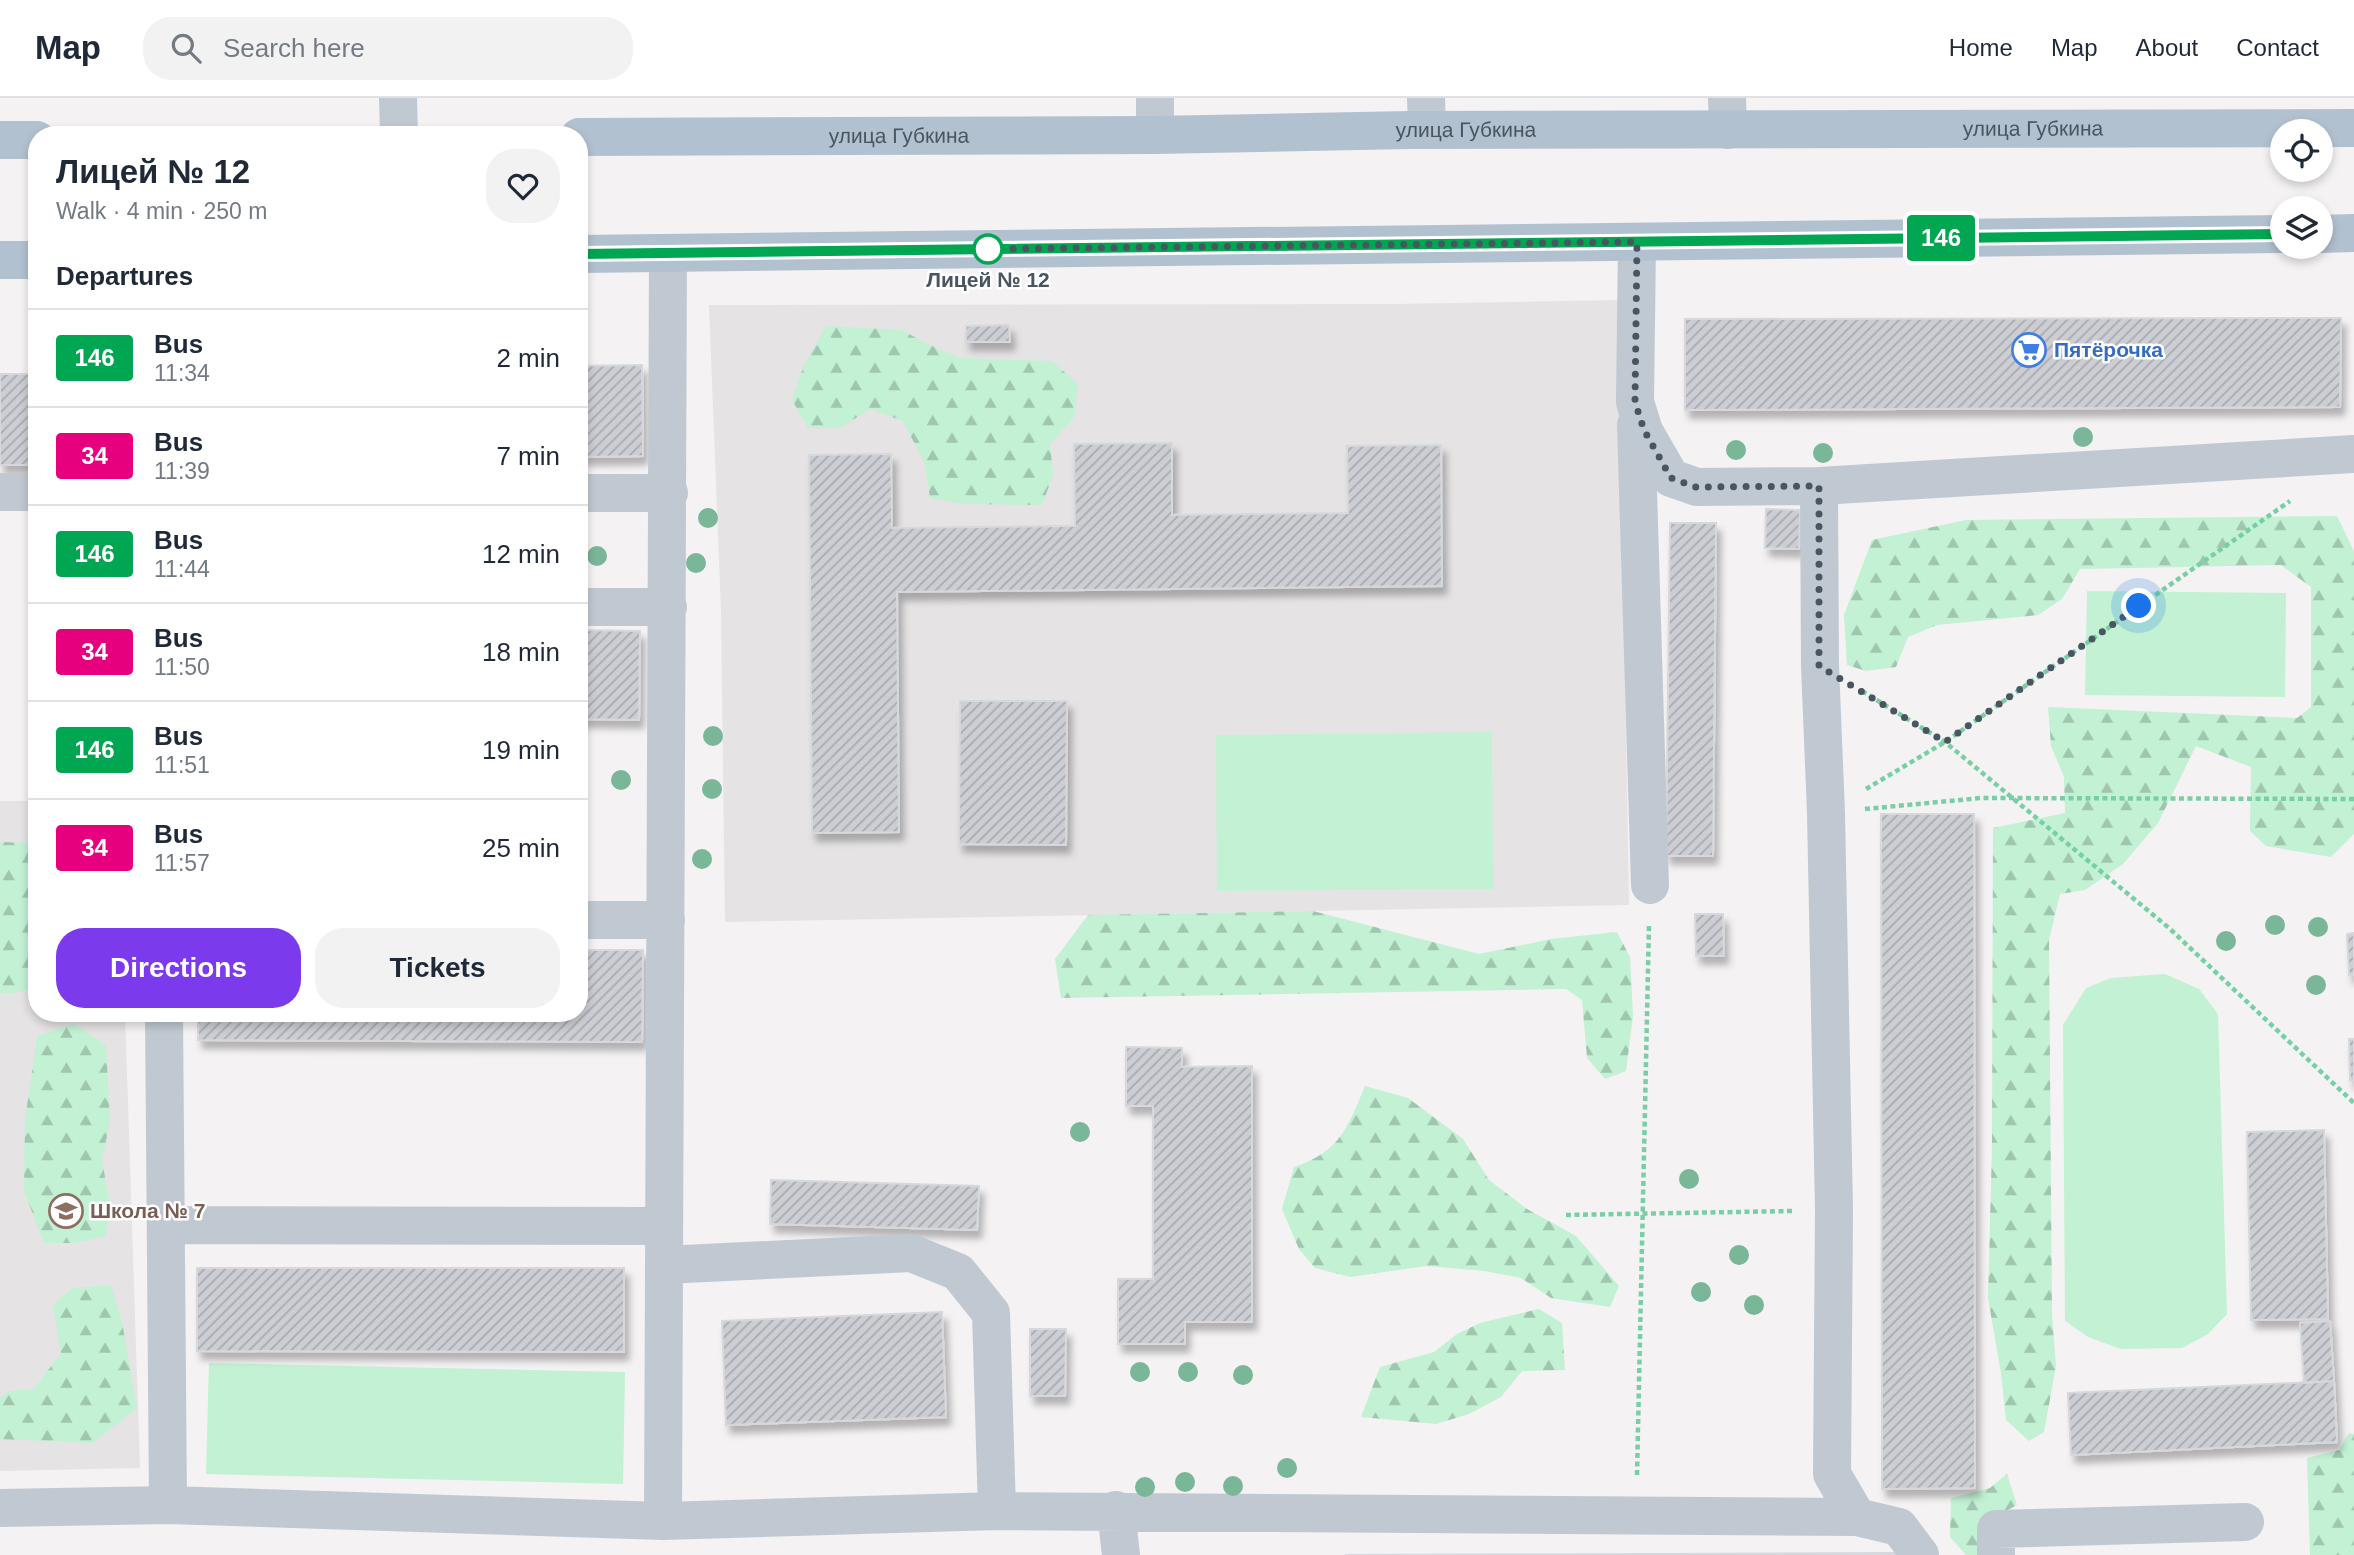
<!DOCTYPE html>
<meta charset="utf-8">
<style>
body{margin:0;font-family:Arial,sans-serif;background:#f2f2f3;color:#1f2937;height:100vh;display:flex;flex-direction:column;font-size:26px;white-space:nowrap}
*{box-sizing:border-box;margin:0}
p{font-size:23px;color:#747a83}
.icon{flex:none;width:38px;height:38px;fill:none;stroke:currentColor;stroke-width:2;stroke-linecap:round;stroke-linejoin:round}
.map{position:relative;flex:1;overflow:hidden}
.details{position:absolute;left:28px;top:28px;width:560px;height:896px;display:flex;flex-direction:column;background:#fff;border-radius:28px;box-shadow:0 4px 10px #0003}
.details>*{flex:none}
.badge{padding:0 14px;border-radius:5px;font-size:24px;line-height:46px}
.controls{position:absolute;left:2270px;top:21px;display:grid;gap:14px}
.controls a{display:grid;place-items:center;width:63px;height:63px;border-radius:50%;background:#fff;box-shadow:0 4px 10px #0003;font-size:35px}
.you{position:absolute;width:35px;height:35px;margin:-18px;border:5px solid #fff;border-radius:50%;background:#1a73e8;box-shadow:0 0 0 10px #1a73e833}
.map>.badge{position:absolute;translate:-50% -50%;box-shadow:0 0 0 4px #fff}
h2{padding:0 28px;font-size:26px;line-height:63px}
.round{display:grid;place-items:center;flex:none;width:74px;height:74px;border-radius:28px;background:#f2f2f3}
.summary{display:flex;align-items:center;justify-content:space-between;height:119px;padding:0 28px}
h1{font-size:33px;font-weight:600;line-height:52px}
.cta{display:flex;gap:14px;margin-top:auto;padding:14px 28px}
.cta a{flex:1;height:80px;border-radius:28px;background:#7c3aed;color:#fff;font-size:28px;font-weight:600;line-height:80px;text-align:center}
.cta a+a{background:#f2f2f3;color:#1f2937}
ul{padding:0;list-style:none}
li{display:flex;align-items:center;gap:21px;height:98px;padding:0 28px;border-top:2px solid #e0e1e3}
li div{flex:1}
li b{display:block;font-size:26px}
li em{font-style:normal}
li .badge{min-width:77px;font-weight:700;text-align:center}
header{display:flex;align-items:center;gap:42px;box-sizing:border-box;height:98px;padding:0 35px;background:#fff;border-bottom:2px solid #e0e1e3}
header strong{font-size:33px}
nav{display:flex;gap:38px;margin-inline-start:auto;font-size:24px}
.search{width:490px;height:63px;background:#f2f2f3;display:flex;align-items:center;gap:18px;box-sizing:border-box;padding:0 24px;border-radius:28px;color:#747a83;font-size:26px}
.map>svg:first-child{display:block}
.education{fill:#e5e3e4}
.green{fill:#c2f1d4}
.forest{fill:url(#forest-firs)}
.building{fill:url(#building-hatch);stroke:#d6d8dd;stroke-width:2;filter:url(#shadow)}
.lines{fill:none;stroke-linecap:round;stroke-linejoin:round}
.path{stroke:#79cfa5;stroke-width:4.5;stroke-dasharray:5 3.5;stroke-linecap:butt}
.minor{stroke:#c0c9d1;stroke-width:38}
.major{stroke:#b2c1d0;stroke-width:38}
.tree{fill:#7ab698}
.line-casing{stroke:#fff;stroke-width:16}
.line{stroke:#00a651;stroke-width:10}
.walk{stroke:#495560;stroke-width:7;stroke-dasharray:0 12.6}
.stop-dot{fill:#fff;stroke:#00a651;stroke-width:3.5}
.labels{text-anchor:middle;stroke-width:5;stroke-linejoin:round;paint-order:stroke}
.street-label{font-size:21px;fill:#495560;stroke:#fff}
.stop-label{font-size:21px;font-weight:bold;fill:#495560;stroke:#fff}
.shop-label{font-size:21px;font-weight:bold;fill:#366cbe;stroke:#fff;text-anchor:start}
.education-label{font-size:21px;font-weight:bold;fill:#785e54;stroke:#fff;text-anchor:start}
</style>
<header>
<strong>Map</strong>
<div class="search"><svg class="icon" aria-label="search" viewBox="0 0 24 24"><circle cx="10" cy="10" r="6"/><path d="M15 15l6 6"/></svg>Search here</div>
<nav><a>Home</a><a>Map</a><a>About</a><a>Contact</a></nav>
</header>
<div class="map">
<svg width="2354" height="1457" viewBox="0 0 2354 1457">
<defs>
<pattern id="forest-firs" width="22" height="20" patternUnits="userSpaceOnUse" patternTransform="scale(1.75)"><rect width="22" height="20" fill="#c2f1d4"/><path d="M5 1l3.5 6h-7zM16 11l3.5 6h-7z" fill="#a0c6af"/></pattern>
<pattern id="building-hatch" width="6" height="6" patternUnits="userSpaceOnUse" patternTransform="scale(1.75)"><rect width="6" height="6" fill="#ccced4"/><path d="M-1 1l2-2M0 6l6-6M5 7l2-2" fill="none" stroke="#a8aaaf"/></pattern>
<filter id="shadow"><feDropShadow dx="4.5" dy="8" stdDeviation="3.5" flood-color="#0004"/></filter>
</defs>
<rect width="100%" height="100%" fill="#f4f2f2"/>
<!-- education -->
<path class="education" d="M1619 202 1629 807 725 824 721 513 709 207 1395 206Z
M0 703H37V915H125L140 1370 0 1373Z"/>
<!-- green -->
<path class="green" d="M2087 493 2286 495 2285 599 2085 597Z
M1492 634 1493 791 1217 793 1216 637Z
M2165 876 2199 891 2218 916 2227 1216 2208 1236 2182 1250 2121 1251 2088 1239 2065 1223 2063 927 2086 890 2111 880Z
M209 1265 625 1274 623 1386 206 1376Z"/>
<!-- forest -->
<path class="forest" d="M826 228 902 232 927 246 961 260 1052 263 1078 286 1074 319 1050 346 1053 377 1042 407 962 406 930 400 925 366 903 323 870 311 840 330H808L792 302 804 267Z
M2337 418 2354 453V736L2331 759 2266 748 2250 733 2251 669 2196 648 2158 725 2123 766 2085 792 2060 796 2049 842 2052 1217 2056 1268 2044 1334 2029 1343 2006 1322 2001 1275 1988 1200 1992 1049 1993 730 2065 715 2064 679 2051 648 2048 609 2297 620 2311 609V489L2281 467 2080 471 2062 501 2038 517 1937 527 1908 539 1896 569 1866 573 1847 567 1844 517 1872 442 1966 422Z
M0 744 37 745V889L11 896 0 895Z
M1313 813 1479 856 1551 841 1617 834 1630 859 1633 918 1626 973 1605 981 1587 960 1582 902 1566 891 1061 900 1055 861 1088 817Z
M74 926 106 947 110 1023 102 1062 109 1102 106 1138 75 1145H44L24 1093 25 1022 37 938Z
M1365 988 1408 1000 1463 1041 1489 1082 1527 1111 1576 1138 1619 1188 1610 1209 1551 1200 1521 1180 1485 1173 1426 1168 1350 1179 1315 1170 1299 1151 1282 1111 1294 1069C1341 1053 1347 1030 1365 988Z
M111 1187 122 1224 137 1310 93 1345 0 1341V1300L9 1293 34 1291 61 1255 53 1207 72 1190Z
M1539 1211 1562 1225 1565 1272 1522 1273 1501 1299 1469 1316 1436 1326 1361 1319 1380 1269 1434 1254 1457 1236 1480 1225Z
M2349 1335 2354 1336V1457H2310L2307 1360 2339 1352Z
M2007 1376 2017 1407 1982 1426 1986 1457H1966L1950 1439 1951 1400 1990 1390Z"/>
<!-- building -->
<path class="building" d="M2341 220 2340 309 1685 312V221Z
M1009 227 1010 244H966V228Z
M642 267 643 358 579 359V268Z
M0 276H37V367H0Z
M1172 345V417L1348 415 1347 348 1441 347 1442 488 897 494 899 734 812 735 809 357 891 356 892 430 1075 428 1074 346Z
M1766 411 1800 412 1799 451 1765 450Z
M1670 425H1716L1713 758H1666Z
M579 532 640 533 639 622 579 621Z
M960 603H1067L1066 747 959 746Z
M1881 716H1974L1975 1390 1882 1391Z
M1695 816H1723L1724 858H1696Z
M2354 835V877H2349L2347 836Z
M579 852H643L642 944 198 942V915H579Z
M2349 941H2354V982H2350Z
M1126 949 1182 950V969L1252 968V1224H1185V1246H1118V1181H1153V1008H1126Z
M2324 1032 2328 1221 2251 1222 2247 1034Z
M771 1082 979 1088 977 1132 770 1126Z
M197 1170H624V1254L197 1253Z
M942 1214 946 1319 726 1327 722 1223Z
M2330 1223 2334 1283 2304 1285 2300 1225Z
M1030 1231H1066L1065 1298H1030Z
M2334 1283 2337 1344 2071 1357 2068 1295Z
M1906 1455V1457H1345Z"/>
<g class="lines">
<!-- path -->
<path class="path" d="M1862 593 1945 644 2169 830 2354 1005
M1866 691 1945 644 2290 403
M1865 711 1981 700 2354 701
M1566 1117 1793 1113
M1637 1377 1649 826"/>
<!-- minor -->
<path class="minor" d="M398 0 399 37
M1155 0V37
M1426 0 1427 32
M1727 0 1728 32
M1637 144 1635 304 1644 333 1671 380 1697 389 1819 388 2354 356
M1636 327 1650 787
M1819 388 1820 568 1826 715 1834 1112 1832 1376 1857 1419 1899 1429 1920 1457
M0 394H37
M579 395H669
M579 509H668
M579 822H666
M164 915 168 1407
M166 1127 664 1128
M664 1167 911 1155 958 1174 991 1215 997 1413
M0 1410 168 1407 663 1423 997 1413 1857 1419
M1116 1412 1121 1457
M663 1423 668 155
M1996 1457V1431L2245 1424"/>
<!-- major -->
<g class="major">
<path id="s1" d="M579 39 1155 37 1409 32 2354 30"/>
<path d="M0 42H37"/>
<path d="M2320 136 2354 135"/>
<path d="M579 156 2282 136"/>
<path d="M0 162H37"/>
</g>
</g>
<!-- trees -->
<g class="tree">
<circle cx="2083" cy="339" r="10"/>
<circle cx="1736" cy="352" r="10"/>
<circle cx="1823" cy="355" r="10"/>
<circle cx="708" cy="420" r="10"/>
<circle cx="597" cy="458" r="10"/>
<circle cx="696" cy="465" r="10"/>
<circle cx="713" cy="638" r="10"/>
<circle cx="621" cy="682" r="10"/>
<circle cx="712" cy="691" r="10"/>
<circle cx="702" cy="761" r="10"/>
<circle cx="2275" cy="827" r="10"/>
<circle cx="2318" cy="829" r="10"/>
<circle cx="2226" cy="843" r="10"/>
<circle cx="2316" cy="887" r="10"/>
<circle cx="1080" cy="1034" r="10"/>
<circle cx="1689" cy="1081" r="10"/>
<circle cx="1739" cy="1157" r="10"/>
<circle cx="1701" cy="1194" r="10"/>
<circle cx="1754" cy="1207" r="10"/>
<circle cx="1140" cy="1274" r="10"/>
<circle cx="1188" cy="1274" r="10"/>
<circle cx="1243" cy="1277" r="10"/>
<circle cx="1287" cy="1370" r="10"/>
<circle cx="1185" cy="1384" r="10"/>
<circle cx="1233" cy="1388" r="10"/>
<circle cx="1145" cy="1389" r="10"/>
</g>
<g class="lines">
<!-- line casing -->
<g class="line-casing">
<path id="line" d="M579 156 2282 136"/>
</g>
<!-- line -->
<use href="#line" class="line"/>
<!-- walk -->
<path class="walk" d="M988 151 1637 144 1635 304 1644 332 1671 380 1696 389 1819 388V568L1945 644 2139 508"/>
</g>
<!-- icons -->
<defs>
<g id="supermarket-ring" transform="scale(1.75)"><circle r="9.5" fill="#fff" stroke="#3f7fe0" stroke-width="1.5"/><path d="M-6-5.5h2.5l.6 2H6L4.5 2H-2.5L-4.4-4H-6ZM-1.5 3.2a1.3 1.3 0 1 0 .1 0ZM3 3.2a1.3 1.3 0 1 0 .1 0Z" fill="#3f7fe0"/></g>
<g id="school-ring" transform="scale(1.75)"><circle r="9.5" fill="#fff" stroke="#8d6e63" stroke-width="1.5"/><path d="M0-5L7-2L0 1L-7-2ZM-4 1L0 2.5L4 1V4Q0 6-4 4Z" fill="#8d6e63"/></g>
</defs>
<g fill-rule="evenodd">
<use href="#supermarket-ring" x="2029" y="252"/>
<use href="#school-ring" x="66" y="1113"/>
</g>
<!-- markers -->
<circle class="stop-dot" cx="988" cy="151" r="14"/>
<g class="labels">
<!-- street labels -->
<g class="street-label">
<text dy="7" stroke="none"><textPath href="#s1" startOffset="1454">улица Губкина</textPath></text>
<text dy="7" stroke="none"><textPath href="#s1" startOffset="887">улица Губкина</textPath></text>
<text dy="7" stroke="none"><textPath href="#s1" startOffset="320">улица Губкина</textPath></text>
</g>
<!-- stop labels -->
<g class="stop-label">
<text x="988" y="189">Лицей № 12</text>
</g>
<!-- shop labels -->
<g class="shop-label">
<text x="2054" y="259">Пятёрочка</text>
</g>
<!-- education labels -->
<g class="education-label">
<text x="90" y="1120">Школа № 7</text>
</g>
</g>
</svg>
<div class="controls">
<a><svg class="icon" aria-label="locate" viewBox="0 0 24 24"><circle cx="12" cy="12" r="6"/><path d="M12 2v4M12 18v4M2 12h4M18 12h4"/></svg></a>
<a><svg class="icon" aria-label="layers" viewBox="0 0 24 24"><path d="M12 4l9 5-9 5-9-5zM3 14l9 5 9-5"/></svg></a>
</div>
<div class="you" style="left:2139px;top:508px"></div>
<b class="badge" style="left:1941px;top:140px;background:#00a651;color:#fff">146</b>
<section class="details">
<div class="summary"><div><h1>Лицей № 12</h1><p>Walk · 4 min · 250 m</p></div><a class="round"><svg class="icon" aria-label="heart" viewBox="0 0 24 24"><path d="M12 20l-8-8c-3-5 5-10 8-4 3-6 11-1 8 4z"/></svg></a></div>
<h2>Departures</h2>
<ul>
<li><span class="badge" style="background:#00a651;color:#fff">146</span><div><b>Bus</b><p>11:34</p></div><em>2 min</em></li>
<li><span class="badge" style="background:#e6007e;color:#fff">34</span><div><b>Bus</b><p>11:39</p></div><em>7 min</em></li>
<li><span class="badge" style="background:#00a651;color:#fff">146</span><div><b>Bus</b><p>11:44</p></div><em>12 min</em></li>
<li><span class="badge" style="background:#e6007e;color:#fff">34</span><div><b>Bus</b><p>11:50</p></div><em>18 min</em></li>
<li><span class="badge" style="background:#00a651;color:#fff">146</span><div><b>Bus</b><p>11:51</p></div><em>19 min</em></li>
<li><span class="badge" style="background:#e6007e;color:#fff">34</span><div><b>Bus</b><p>11:57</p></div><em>25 min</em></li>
</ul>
<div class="cta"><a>Directions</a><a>Tickets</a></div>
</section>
</div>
